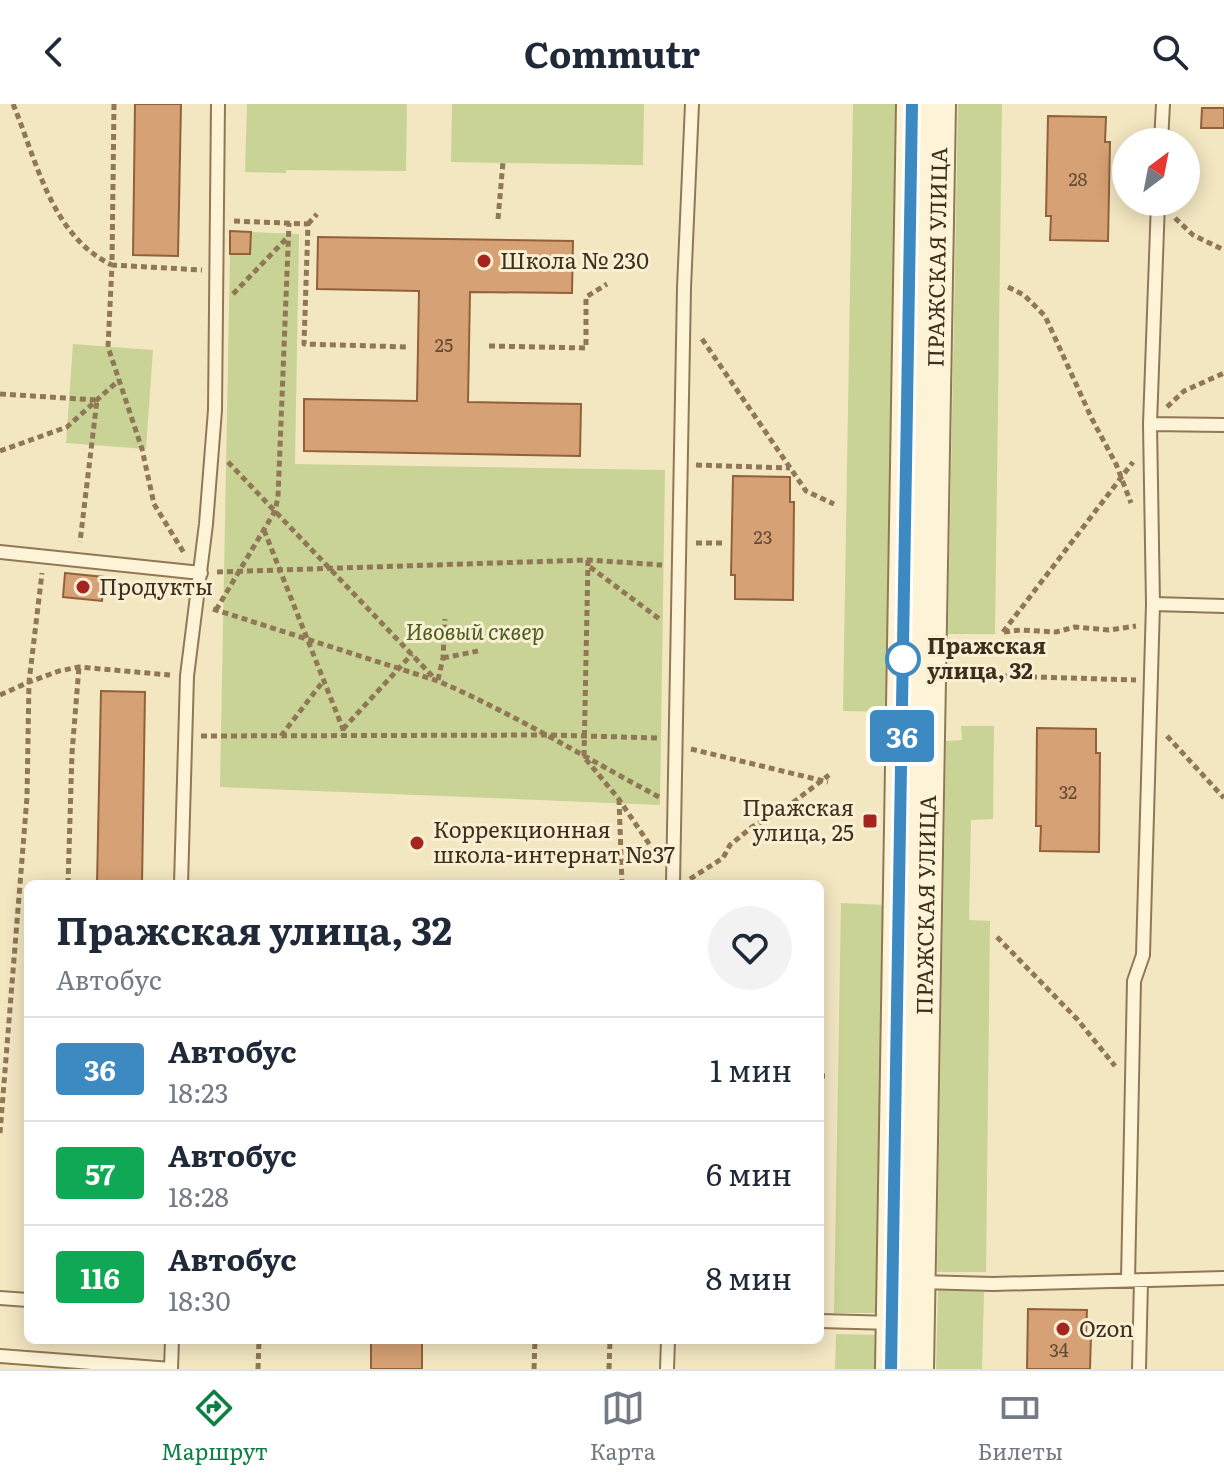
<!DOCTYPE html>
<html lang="ru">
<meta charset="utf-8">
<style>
body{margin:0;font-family:Literata,serif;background:#f2f2f3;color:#1f2937;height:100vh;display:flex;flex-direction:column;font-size:30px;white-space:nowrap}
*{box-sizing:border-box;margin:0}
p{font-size:26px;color:#747a83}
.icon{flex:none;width:44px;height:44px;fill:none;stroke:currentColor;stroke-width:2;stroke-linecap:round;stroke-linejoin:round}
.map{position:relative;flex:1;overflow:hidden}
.sheet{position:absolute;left:24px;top:776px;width:800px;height:464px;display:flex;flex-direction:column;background:#fff;border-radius:12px;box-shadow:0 4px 20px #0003}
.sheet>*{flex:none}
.badge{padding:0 16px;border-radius:6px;font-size:28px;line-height:52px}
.needle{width:52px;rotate:32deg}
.tools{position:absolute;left:1112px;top:24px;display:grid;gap:16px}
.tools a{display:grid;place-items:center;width:88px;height:88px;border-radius:50%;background:#fff;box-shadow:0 4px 20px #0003;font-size:40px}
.map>.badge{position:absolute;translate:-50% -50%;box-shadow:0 0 0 4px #fff}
.round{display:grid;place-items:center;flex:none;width:84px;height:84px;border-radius:42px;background:#f2f2f3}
.overview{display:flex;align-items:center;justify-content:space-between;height:136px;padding:0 32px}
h1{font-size:38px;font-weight:700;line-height:60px}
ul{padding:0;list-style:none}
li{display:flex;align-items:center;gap:24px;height:104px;padding:0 32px;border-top:2px solid #e0e1e3}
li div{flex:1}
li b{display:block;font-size:30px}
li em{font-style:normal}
li .badge{min-width:88px;font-weight:700;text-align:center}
header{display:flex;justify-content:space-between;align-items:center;height:104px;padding:0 32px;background:#fff;font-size:36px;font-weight:700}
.menu{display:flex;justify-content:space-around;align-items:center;height:112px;border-top:2px solid #e0e1e3;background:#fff;font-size:22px;color:#747a83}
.menu a{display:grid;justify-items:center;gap:4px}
.menu .on{color:#0b8043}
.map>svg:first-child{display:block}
.green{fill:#c9d395}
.building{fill:#d6a174;stroke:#926139;stroke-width:2}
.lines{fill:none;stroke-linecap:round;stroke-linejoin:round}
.service-casing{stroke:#907857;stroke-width:16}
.tertiary-casing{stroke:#907857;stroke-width:34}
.path{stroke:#907857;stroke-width:5;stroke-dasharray:6 4;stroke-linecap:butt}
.service{stroke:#fdf3d7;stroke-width:12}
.tertiary{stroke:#fdf3d7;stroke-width:30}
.line-casing{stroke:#fff;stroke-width:18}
.line{stroke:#3d8ac2;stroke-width:12}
.poi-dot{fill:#a6251f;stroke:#f9f0d3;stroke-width:3}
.stop-dot{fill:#fff;stroke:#3d8ac2;stroke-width:4}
.labels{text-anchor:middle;stroke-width:6;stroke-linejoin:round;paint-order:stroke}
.number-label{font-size:18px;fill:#644b33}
.street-label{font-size:22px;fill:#3e2e1d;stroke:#f9f0d3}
.poi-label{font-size:22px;fill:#3e2e1d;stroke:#f9f0d3;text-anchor:start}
.park-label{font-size:22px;font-style:italic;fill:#4b5d21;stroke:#f9f0d3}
.stop-label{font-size:22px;font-weight:bold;fill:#3e2e1d;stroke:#f9f0d3;text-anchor:start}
</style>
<header><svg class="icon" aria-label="back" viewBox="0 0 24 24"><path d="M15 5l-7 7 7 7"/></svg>Commutr<svg class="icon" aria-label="search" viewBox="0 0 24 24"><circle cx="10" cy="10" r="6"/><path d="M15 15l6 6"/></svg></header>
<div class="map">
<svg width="1224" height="1265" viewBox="0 0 1224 1265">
<rect width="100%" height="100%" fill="#f3e7c2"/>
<!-- green -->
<path class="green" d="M247 0H407L406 67 286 66V69L245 68Z
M452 0H644L643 61 451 58Z
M853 0H901L891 608 843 607Z
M958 0H1002L995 530H948Z
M251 128 299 130 295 360 665 366 660 701 220 683 230 150H250Z
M73 240 153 246 146 345 66 339Z
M961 622H994L993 715 971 716 969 816 990 817 986 1168H937L946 637 962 636Z
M841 799 887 801 880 1209H834Z
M938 1186 984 1188 982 1265H936Z
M836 1230 881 1231 880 1265H835Z"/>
<!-- building -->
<path class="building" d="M135 0H181L178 152 133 151Z
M1202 4H1224V24H1201Z
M1048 12 1106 13 1105 38H1110L1108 137 1050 136 1051 112H1046Z
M230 127 251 128 250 150H230Z
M318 133 573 137 572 189 470 188 468 298 581 300 580 352 304 347V295L417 297 419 187 317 185Z
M733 372 790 373V398H794L793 496 735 495V471H731Z
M65 469 104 473 102 497 63 493Z
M101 587 145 588 142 780H97Z
M1037 624 1096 625V649H1100L1099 748 1040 747 1041 722H1036Z
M1028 1205 1087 1206 1086 1230H1091L1090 1265H1027Z
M371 1236H422V1265H371Z"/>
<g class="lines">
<!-- service casing -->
<g class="service-casing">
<path id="service" d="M1161 38 1163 0
M1150 320 1224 321
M0 448 201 469
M1153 500 1224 502
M181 780 187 572 206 420 215 306 218 0
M673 780 684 184 692 0
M1128 1176 1134 877 1143 851 1153 500 1150 320 1158 98
M920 1178 993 1180 1224 1174
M0 1194 28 1196
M820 1217 893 1219
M0 1252 171 1265
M171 1264 172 1236
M667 1265 668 1236
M1139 1265 1141 1176"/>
</g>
<!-- tertiary casing -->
<g class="tertiary-casing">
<g id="tertiary">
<path d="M891 1265 912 0"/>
<path id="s1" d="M918 1265 940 0"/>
</g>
</g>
<!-- path -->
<path class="path" d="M13 0C37 57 51 132 112 161L108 243 142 345 154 400 184 449
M114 0 112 161 202 166
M1175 114 1193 131 1224 146
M498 115 503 58
M234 117 308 120 304 240 408 243
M308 120 317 110
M1008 183 1024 191 1045 212 1092 315 1116 360 1131 399
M233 190 287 134
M702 235 806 387 834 400
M489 242 586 244V193L607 180
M0 290 97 296 80 438
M1167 303 1184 287 1224 269
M0 347 67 323 119 276
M228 358 437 577
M696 361 790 364
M264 426 343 625V632
M696 439H723
M588 456 584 653 618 694 654 747
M590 463 662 517
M217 468 588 456 662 461
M213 505 438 577C514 610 586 654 659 693
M216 506 275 407 278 393 289 119
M1003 528 1133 358
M1004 528 1021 526 1056 528 1075 523 1109 526 1136 522
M955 540 1002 541
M443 554 478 547
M1001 572 1136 576
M438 576 443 554 445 515
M0 591 29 578 42 469
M343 625 412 550
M201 632 548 631 659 634
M281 632 324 576
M1167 632 1224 694
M691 645 828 678
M619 695 622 780
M690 775 723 754 730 741 752 723 791 700 829 671
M68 780 72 649 79 563
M644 780 658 779
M997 833 1077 915 1115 962
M820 972H825
M0 1029 27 693 29 578 59 567 79 563 170 571
M258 1265 259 1236
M534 1265 535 1236
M609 1265 610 1236"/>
<!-- service -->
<use href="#service" class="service"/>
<!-- tertiary -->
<use href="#tertiary" class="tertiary"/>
</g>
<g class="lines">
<!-- line casing -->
<g class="line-casing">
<path id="line" d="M891 1265 912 0"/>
</g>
<!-- line -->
<use href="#line" class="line"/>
</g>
<!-- markers -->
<g class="poi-dot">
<circle cx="484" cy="157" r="8"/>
<circle cx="83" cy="483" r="8"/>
<rect x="862" y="709" width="16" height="16" rx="4"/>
<circle cx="417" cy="739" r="8"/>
<circle cx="1063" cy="1225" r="8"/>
</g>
<circle class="stop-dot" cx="903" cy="555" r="16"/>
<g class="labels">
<!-- number labels -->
<g class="number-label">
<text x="1078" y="82">28</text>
<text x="444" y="248">25</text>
<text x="763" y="440">23</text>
<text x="1068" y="695">32</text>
<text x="1059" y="1253">34</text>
</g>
<!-- street labels -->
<g class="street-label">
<text dy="8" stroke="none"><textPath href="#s1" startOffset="1112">ПРАЖСКАЯ УЛИЦА</textPath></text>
<text dy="8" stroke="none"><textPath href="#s1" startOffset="464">ПРАЖСКАЯ УЛИЦА</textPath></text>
</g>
<!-- poi labels -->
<g class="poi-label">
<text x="500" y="165">Школа № 230</text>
<text x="99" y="491">Продукты</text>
<text x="854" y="712" text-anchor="end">Пражская<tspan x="854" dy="25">улица, 25</tspan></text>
<text x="433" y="734">Коррекционная<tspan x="433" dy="25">школа-интернат №37</tspan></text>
<text x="1079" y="1233">Ozon</text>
</g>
<!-- park labels -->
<g class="park-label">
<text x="475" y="536">Ивовый сквер</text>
</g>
<!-- stop labels -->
<g class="stop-label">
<text x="927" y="550">Пражская<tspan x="927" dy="25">улица, 32</tspan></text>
</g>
</g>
</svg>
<div class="tools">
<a><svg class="needle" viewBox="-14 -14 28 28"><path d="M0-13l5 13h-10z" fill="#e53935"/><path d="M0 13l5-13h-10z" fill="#747a83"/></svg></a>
</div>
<b class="badge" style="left:902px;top:632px;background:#3d8ac2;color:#fff">36</b>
<section class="sheet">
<div class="overview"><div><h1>Пражская улица, 32</h1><p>Автобус</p></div><a class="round"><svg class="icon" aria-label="heart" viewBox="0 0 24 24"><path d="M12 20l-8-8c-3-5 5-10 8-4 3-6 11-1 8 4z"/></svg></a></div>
<ul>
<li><span class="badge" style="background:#3d8ac2;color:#fff">36</span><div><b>Автобус</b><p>18:23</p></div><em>1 мин</em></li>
<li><span class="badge" style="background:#10a855;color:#fff">57</span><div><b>Автобус</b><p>18:28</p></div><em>6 мин</em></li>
<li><span class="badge" style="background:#10a855;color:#fff">116</span><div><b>Автобус</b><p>18:30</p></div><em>8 мин</em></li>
</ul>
</section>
</div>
<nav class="menu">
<a class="on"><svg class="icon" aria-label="directions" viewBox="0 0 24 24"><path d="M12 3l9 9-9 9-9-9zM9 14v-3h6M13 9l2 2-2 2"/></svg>Маршрут</a>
<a><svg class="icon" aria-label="map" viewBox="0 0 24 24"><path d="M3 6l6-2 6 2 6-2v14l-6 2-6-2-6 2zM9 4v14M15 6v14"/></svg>Карта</a>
<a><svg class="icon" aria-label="tickets" viewBox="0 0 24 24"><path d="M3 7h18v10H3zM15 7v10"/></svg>Билеты</a>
</nav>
